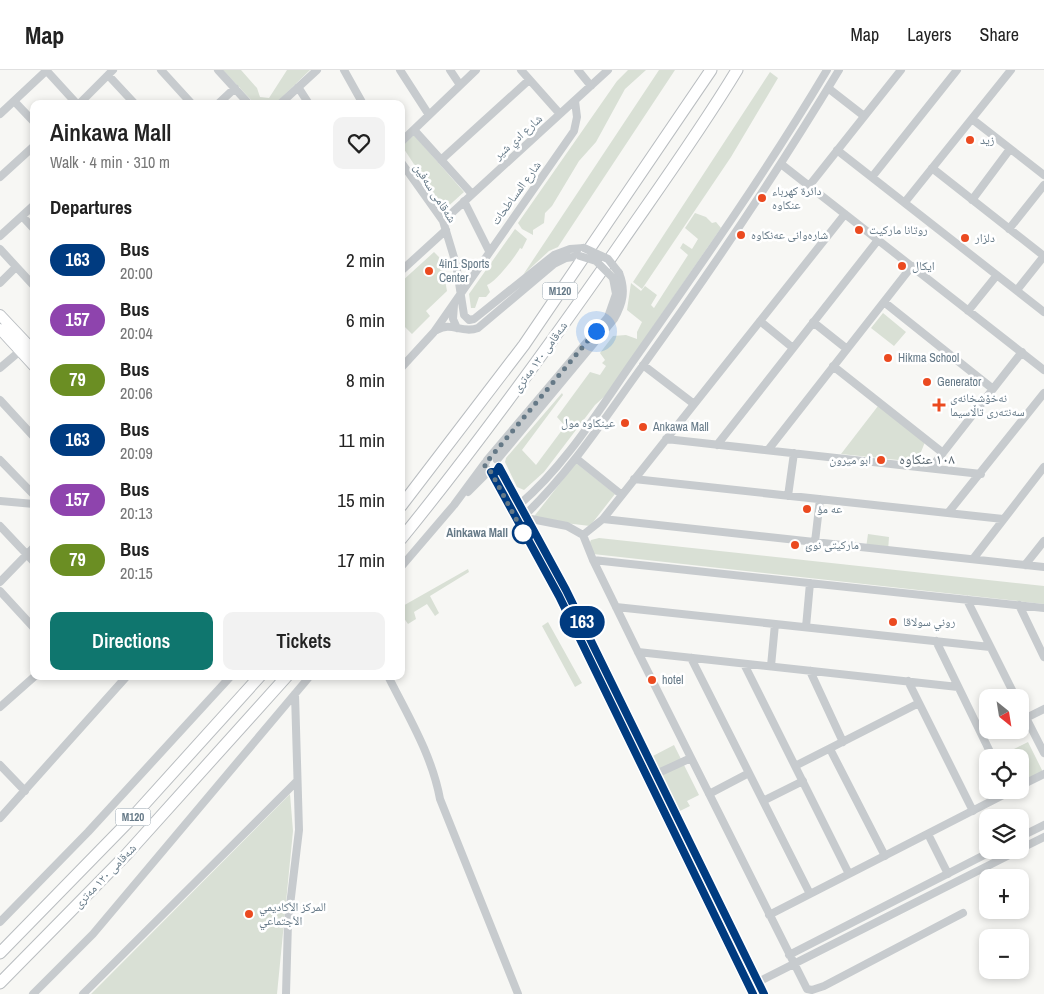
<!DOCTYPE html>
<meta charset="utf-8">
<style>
body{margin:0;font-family:"Archivo Narrow","Noto Naskh Arabic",sans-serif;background:#f2f2f2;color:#222;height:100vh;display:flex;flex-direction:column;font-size:19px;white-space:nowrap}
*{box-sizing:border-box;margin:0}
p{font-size:16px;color:#767676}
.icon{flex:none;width:28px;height:28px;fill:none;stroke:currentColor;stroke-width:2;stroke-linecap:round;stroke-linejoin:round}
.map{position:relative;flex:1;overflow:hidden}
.side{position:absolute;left:30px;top:30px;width:375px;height:580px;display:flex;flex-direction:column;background:#fff;border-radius:10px;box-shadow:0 2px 8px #0003}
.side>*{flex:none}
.badge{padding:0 10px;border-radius:16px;font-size:18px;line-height:32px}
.needle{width:32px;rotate:150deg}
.controls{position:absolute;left:979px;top:619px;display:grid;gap:10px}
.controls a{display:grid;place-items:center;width:50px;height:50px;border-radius:10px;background:#fff;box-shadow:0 2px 8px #0003;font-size:25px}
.you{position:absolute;width:25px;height:25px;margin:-12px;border:4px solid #fff;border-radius:50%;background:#1a73e8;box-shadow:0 0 0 8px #1a73e833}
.map>.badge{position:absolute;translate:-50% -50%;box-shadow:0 0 0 2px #fff}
h2{padding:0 20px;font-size:19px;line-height:45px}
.round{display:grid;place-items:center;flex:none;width:52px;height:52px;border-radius:10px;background:#f2f2f2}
.head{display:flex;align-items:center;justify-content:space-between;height:85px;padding:0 20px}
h1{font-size:24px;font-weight:600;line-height:38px}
.action{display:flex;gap:10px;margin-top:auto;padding:10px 20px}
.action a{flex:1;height:58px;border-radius:10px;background:#0f766e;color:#fff;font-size:20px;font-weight:600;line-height:58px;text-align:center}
.action a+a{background:#f2f2f2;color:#222}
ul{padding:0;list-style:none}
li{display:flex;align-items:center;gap:15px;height:60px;padding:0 20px}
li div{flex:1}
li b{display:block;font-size:19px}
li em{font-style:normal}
li .badge{min-width:55px;font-weight:700;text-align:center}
header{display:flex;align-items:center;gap:30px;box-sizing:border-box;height:70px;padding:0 25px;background:#fff;border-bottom:1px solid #e0e0e0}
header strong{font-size:24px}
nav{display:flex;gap:28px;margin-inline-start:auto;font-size:18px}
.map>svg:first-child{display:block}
.green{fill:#d9e0d5}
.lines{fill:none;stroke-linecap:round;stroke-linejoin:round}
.major-casing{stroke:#babec2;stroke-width:12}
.highway-casing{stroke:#b9bdc0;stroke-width:13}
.minor{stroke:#c7cbce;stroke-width:8}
.major{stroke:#fff;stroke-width:10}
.highway{stroke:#fff;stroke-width:11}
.minor-bridge{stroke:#c7cbce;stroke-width:8}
.line-casing{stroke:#fff;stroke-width:11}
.line{stroke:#003b80;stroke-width:8}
.walk{stroke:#657987;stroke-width:5;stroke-dasharray:0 9}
.poi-dot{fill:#eb4a20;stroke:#fff;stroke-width:2}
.stop-dot{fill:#fff;stroke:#003b80;stroke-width:2.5}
.labels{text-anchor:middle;stroke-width:5;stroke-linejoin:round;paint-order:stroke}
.shield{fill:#fff;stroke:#93a1ab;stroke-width:1}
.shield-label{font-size:11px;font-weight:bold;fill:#657987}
.street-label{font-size:12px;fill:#657987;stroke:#fff}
.poi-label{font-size:12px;fill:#657987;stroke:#fff;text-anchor:start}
.stop-label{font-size:12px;font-weight:bold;fill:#657987;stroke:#fff;text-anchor:end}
.neighbourhood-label{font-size:14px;fill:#53616b;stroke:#fff}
</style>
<header>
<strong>Map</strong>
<nav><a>Map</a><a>Layers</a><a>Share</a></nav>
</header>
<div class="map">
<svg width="1044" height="924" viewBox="0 0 1044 924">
<rect width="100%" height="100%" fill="#f7f7f4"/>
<!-- green -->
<path class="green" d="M223 0H241L257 18 260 27 269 28 287 0H310L275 34H255Z
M628 0H646L625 19 596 72 579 91 552 136 545 143 544 153 533 160V165L522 159 518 153 617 11Z
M659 0H675L558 177 549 181 523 205Z
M770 2 778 8 731 87 642 219 633 212Z
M414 65 464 122 444 140 402 76Z
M695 143 706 147 712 153 716 152 721 158 606 325 595 335 544 402 524 420 517 417 505 392 506 388 562 323 563 325 522 380 536 395 565 356 557 347 590 302 600 305 606 296 602 293 605 290 600 283 613 266 626 265 637 269V262L642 252 627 240 631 213 641 221 645 216 657 225 651 235 654 238 688 185 680 178 683 173 692 179 698 169 685 158Z
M515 159 527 169 522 179 520 178C516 186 495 213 487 215L490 222 486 227H479L475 238H471L469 224Z
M434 182 441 189 447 221 426 241 430 246 412 264 401 253V212Z
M883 243 906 262 894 276 871 258Z
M878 336 925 372 917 392 841 384Z
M576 393 615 424 590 456 532 449Z
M868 464 889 467 888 481 866 478Z
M599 468 1044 516V534L593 484 589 474 591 470Z
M468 499 469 502 430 526 439 543 435 546 427 534 414 542 416 549 408 554 401 544V537Z
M548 552 582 613 575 617 542 556Z
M1028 672 1043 702 1020 714V688L998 687Z
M674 675 699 725 687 731 690 736 678 742 651 687Z
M290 724 293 761 277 924H91Z"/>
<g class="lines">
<!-- major casing -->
<g class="major-casing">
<path id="major" d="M0 245 34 281
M0 259 34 296"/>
</g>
<!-- highway casing -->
<g class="highway-casing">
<path id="highway" d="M401 436 524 275 711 0
M401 469C476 377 546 280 614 183 656 122 699 63 737 0
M0 883 130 750 260 606
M0 913 126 785 287 606"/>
</g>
<!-- minor -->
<path class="minor" d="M46 0 77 34
M161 0 192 34
M218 0 249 34
M344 0 363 34
M400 0 429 45
M450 0 460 15
M521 0 560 44
M578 0 591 16
M108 5 135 34
M298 17 309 34
M828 18 864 46
M14 31 34 52
M79 34 113 0
M218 34 235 18
M280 34 317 0
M0 44 47 0
M972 49 1044 105
M415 61 472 124
M401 72 476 0
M837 80 1044 242
M441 90 529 10
M401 92 443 151 456 194 464 245 469 250 474 249 554 185 570 179 584 178
M781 94 1044 300
M932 98 1044 186
M0 107 34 76
M872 107 957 0
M809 116 901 0
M972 130 1010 79
M464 131 489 181
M905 132 1011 0
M22 146 34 159
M443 151 608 0
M1009 159 1044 115
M0 166 34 135
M0 179 34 216
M401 201 446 160
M613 208 616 224 608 247 487 390 484 396 491 403 559 526 753 924
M0 213 16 197
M1017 220 1044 186
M884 232 993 319
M454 235 453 249 457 258
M968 241 997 205
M760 251 793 278
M813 252 847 279
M437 260C451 251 462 264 478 258L554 194 566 188 580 186
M643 295 694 334
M833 296 943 383
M0 298 20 281
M401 298 434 262 574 61 577 47 575 31
M0 330 34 367
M666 369 981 404
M717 375 878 170
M768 380 912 196
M577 389 622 425
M0 390 34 425
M497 390 614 249C623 233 626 220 619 203
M499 397 566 520 764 924
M931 398 1022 282
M634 409 1003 449
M468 422 488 402
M788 426 794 383
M0 431 34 434
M519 435C567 394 600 338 636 287 702 193 768 99 827 0
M948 443 1044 323
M525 445C572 400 606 346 644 294 713 198 778 101 839 0
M526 448 567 456 583 465 593 490 638 582 807 919 812 920 824 916 963 843
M603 449 1044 497
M0 456 34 492
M583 465 603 449 845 144
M815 472 820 429
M973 489 1044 397
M593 490 1044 538
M1025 495 1044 471
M401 497 454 435 485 393
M0 512 34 477
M0 521 34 558
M967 530 1016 628
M1019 535 1044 587
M616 537 990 577
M806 557 810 513
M936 571 993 688
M638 582 958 617
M691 588 810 824
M744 594 849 804
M771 596 775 554
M810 601 843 672
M388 606C408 646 432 685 440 729L518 924
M908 611 973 741
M1020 636 1044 683
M0 637 35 606
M1026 648 1044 639
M830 679 885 786
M0 695 25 721
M795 696 919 633
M656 704 691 688
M1020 716 1044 704
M709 724 749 703
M763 731 803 711
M0 748 127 606
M928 764 948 804
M1020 767 1044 755
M1020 779 1044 767
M769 845 1013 720
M0 852 88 762 231 606
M789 885 994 780
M758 912 1019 780
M33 924 93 864 310 606
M83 924 297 711
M286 924 288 852 299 760 295 624"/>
<!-- major -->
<use href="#major" class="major"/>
<!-- highway -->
<use href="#highway" class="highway"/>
<!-- minor-bridge -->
<path class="minor-bridge" d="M584 178 608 189 619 203
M580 186 596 191 613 208"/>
</g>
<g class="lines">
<!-- line casing -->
<g class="line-casing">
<path id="line" d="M753 924 559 526 491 402H496L499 397 566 520 764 924"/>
</g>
<!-- line -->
<use href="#line" class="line"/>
<!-- walk -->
<path class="walk" d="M523 463 524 464 491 402 485 398V394L596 261"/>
</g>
<!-- markers -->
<g class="poi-dot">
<circle cx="970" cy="70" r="5"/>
<circle cx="762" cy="128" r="5"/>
<circle cx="859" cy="160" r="5"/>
<circle cx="741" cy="165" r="5"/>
<circle cx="965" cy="168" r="5"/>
<circle cx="902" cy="196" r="5"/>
<circle cx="429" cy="201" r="5"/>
<circle cx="888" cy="288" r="5"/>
<circle cx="927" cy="312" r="5"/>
<path d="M936.5 327.5h5v5h5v5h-5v5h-5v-5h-5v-5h5z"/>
<circle cx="625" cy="353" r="5"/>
<circle cx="643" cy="357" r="5"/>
<circle cx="881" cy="390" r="5"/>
<circle cx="807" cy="439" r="5"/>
<circle cx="795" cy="475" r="5"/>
<circle cx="893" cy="552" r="5"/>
<circle cx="652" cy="610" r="5"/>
<circle cx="249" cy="844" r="5"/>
</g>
<circle class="stop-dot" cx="523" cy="463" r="10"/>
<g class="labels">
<!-- shield labels -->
<g class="shield">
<rect x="542.5" y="212.5" width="35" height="17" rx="4"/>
<rect x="115.5" y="738.5" width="35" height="17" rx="4"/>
</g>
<g class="shield-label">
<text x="560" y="225">M120</text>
<text x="133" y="751">M120</text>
</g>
<!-- street labels -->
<g class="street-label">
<text transform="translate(518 67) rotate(-42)" y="4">شارع ادي شير</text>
<text transform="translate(435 123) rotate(57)" y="4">شەقامی سەفین</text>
<text transform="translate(516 123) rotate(-54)" y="4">شارع المساطحات</text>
<text transform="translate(540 287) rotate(-54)" y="4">شەقامی ١٢٠ مەتری</text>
<text transform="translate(105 806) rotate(-46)" y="4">شەقامی ١٢٠ مەتری</text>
</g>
<!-- poi labels -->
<g class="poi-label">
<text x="980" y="74">زيد</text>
<text x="772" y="125">دائرة كهرباء<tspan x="772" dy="14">عنكاوه</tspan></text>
<text x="869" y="164">روتانا ماركيت</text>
<text x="751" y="169">شارەوانی عەنکاوە</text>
<text x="975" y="172">دلزار</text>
<text x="439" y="198">4in1 Sports<tspan x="439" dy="14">Center</tspan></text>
<text x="912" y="200">ايكال</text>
<text x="898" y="292">Hikma School</text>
<text x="937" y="316">Generator</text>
<text x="950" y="332">نەخۆشخانەی<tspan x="950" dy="14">سەنتەری تاڵاسیما</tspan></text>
<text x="615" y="357" text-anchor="end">عينكاوه مول</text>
<text x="653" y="361">Ankawa Mall</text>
<text x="871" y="394" text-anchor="end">ابو ميرون</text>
<text x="817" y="443">عه مؤ</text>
<text x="805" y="479">مارکیتی نوئ</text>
<text x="903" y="556">روني سولاقا</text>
<text x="662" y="614">hotel</text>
<text x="259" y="841">المركز الأكاديمي<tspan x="259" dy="14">الأجتماعي</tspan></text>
</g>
<!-- stop labels -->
<g class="stop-label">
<text x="508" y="467">Ainkawa Mall</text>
</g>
<!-- neighbourhood labels -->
<g class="neighbourhood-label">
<text x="927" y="394">١٠٨ عنکاوە</text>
</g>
</g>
</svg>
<div class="controls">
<a><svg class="needle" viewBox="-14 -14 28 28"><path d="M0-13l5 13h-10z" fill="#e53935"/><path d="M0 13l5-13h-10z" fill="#767676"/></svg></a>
<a><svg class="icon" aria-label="locate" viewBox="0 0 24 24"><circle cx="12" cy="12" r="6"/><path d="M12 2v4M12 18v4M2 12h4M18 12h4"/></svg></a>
<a><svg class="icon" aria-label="layers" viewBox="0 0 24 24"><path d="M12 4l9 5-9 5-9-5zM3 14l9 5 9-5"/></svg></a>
<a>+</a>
<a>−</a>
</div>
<div class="you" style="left:596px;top:261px"></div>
<b class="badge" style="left:582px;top:552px;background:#003b80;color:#fff">163</b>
<section class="side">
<div class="head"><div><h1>Ainkawa Mall</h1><p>Walk · 4 min · 310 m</p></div><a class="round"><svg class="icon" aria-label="heart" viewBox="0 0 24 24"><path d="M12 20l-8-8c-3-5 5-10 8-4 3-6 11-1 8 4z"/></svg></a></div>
<h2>Departures</h2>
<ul>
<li><span class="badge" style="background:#003b80;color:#fff">163</span><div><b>Bus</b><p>20:00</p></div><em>2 min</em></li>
<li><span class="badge" style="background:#8e44ad;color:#fff">157</span><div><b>Bus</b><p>20:04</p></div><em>6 min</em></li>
<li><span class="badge" style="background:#6b8e23;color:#fff">79</span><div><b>Bus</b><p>20:06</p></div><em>8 min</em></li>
<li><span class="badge" style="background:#003b80;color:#fff">163</span><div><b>Bus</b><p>20:09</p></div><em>11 min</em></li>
<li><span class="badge" style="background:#8e44ad;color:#fff">157</span><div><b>Bus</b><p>20:13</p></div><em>15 min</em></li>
<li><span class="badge" style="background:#6b8e23;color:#fff">79</span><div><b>Bus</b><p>20:15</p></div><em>17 min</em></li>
</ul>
<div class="action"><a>Directions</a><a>Tickets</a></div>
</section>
</div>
